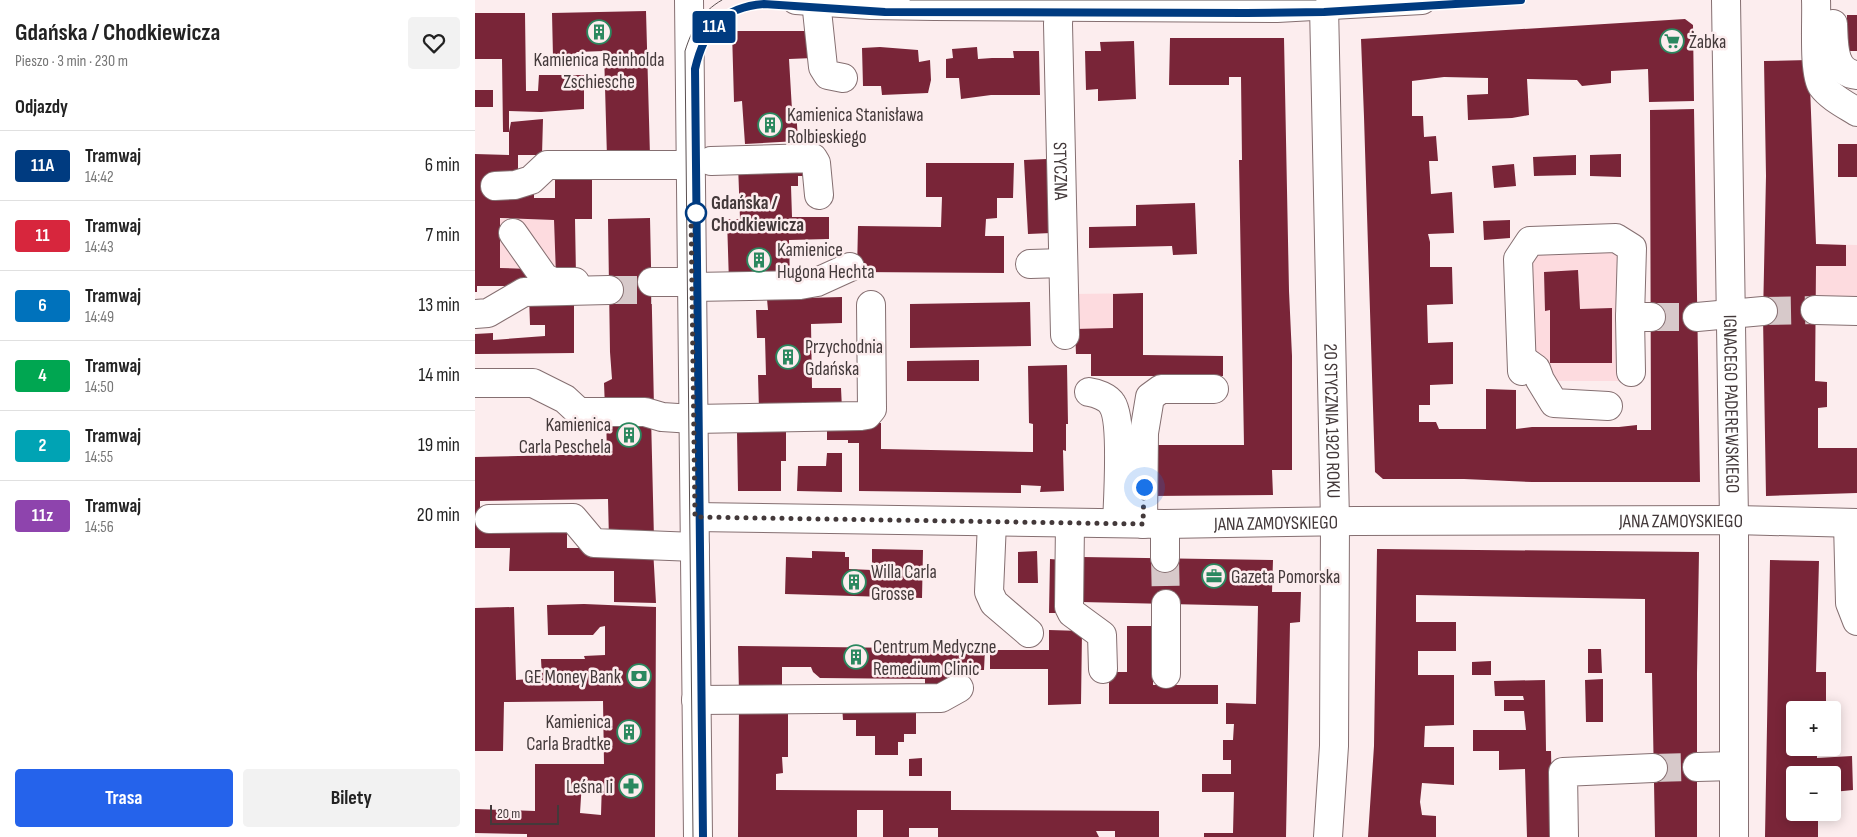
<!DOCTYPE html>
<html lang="pl">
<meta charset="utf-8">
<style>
body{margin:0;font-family:"Sofia Sans Condensed",sans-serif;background:#f2f2f2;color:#222;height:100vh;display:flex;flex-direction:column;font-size:19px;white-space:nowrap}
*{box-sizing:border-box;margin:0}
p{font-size:16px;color:#767676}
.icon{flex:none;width:28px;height:28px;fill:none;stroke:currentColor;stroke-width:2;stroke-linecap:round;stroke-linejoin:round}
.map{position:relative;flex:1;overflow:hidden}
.sheet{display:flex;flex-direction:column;background:#fff;width:475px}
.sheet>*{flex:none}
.badge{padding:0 10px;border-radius:4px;font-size:18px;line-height:32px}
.buttons{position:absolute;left:1311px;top:701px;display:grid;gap:10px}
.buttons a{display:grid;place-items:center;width:55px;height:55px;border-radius:5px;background:#fff;box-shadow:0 2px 12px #0003;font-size:25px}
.scale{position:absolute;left:15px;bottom:12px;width:69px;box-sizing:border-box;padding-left:5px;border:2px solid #43393a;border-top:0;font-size:14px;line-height:18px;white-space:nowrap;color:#43393a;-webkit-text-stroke:4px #fcedee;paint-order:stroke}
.you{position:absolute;width:25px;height:25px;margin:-12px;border:4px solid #fff;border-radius:50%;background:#1a73e8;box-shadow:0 0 0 8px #1a73e833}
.map>.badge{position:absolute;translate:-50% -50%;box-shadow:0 0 0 2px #fff}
h2{padding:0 15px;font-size:19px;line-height:45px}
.round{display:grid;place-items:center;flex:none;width:52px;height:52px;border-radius:5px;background:#f2f2f2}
.head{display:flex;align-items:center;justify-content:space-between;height:85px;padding:0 15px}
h1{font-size:24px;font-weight:700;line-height:38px}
.cta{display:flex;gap:10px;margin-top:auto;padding:10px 15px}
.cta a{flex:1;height:58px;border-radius:5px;background:#2563eb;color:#fff;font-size:20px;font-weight:700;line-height:58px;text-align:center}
.cta a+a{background:#f2f2f2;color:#222}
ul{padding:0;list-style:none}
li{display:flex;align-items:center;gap:15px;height:70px;padding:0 15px;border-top:1px solid #e0e0e0}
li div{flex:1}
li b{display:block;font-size:19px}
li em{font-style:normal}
li .badge{min-width:55px;font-weight:700;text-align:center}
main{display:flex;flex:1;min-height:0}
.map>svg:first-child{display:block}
.built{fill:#fddbdf}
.building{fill:#792538;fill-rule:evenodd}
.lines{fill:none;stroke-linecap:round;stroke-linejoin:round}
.minor-tunnel{stroke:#d7c9ca;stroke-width:28;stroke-dasharray:28 14;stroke-linecap:butt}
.minor-casing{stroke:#856f71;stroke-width:30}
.minor{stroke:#fff;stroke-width:28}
.tram{stroke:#5b5051;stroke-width:1}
.line-casing{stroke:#fff;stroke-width:11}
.line{stroke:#003b80;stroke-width:8}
.walk{stroke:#43393a;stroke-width:5;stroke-dasharray:0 9}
.stop-dot{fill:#fff;stroke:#003b80;stroke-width:2.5}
.labels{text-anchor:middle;stroke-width:5;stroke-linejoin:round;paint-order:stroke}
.poi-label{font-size:19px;fill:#43393a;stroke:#fcedee;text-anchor:start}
.street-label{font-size:19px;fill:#43393a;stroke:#fcedee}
.stop-label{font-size:19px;font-weight:bold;fill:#43393a;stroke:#fcedee;text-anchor:start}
</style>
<main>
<section class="sheet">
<div class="head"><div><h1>Gdańska / Chodkiewicza</h1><p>Pieszo · 3 min · 230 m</p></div><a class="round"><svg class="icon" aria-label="heart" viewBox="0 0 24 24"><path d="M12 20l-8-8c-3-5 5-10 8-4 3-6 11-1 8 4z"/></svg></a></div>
<h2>Odjazdy</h2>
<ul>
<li><span class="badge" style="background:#003b80;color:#fff">11A</span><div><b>Tramwaj</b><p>14:42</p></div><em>6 min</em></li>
<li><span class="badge" style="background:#d7263d;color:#fff">11</span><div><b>Tramwaj</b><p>14:43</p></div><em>7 min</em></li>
<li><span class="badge" style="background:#0072bc;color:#fff">6</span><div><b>Tramwaj</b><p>14:49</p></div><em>13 min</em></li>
<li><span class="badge" style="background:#00a651;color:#fff">4</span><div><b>Tramwaj</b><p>14:50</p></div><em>14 min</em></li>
<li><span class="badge" style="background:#00a3b4;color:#fff">2</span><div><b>Tramwaj</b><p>14:55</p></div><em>19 min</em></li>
<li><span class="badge" style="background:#8e44ad;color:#fff">11z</span><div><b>Tramwaj</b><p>14:56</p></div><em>20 min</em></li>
</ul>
<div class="cta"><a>Trasa</a><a>Bilety</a></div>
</section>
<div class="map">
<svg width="1382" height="837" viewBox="0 0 1382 837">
<rect width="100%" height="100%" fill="#fcedee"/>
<!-- built -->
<path class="built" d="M0 218 79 220 81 276 0 286Z
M1290 243 1382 245V319L1288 317Z
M1140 250 1147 256 1145 381H1071L1054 352 1052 254Z
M668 293V355L601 354 600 294Z"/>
<!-- building -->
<path class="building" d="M171 11 175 156 132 158 129 51 102 52 96 57H78L77 13Z
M0 13H50L51 91H63L64 75H109V109L66 112 34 111V132H28L27 59H0Z
M1372 15H1382V51H1372Z
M1210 19 1218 25 1219 101 1174 102 1173 69 1136 71V83L1107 86 1102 80 1052 79 1054 115 1037 118 993 120 992 95 1013 94V78L969 77 937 81V116H948L949 137 961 136 963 161H954L956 194 977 192 979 233 953 234 955 242V267H977L978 304 952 305 953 343 978 342V384L955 385V405H944V422H961L964 429H1011V389L1041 390V429L1057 427H1144L1162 425V430H1176L1175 110 1219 109 1225 482H1057L989 479H908L900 472 889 117 886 39Z
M257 31H337L338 58 314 59 317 110 321 109 323 141 270 144 267 101 259 102Z
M695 38H809L814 291 817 356V470H797L798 495 677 496V445H769L764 160H767L766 77H754V85H694Z
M659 41 661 99 623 101V89L611 90 610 51H626L625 42Z
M405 47 443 50 444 62 455 60 456 80 453 93 407 95 406 86H388L387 48Z
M502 47 503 59 517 58H539L538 51H564L565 95H516L486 99 484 78H471V59L478 58 477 49Z
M1334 60 1341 244 1371 245V266H1341L1340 381 1352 382V407L1343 408V448H1382V493L1291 496 1288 317 1291 176 1289 61Z
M0 90H18V107H0Z
M68 119 67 155H43V178L59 193V198H80V176H117V219H100L101 276H81L79 220 25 218V268L55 269V286H2V292H0V154L34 155V132L36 122Z
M1363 144H1382V177H1363Z
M1146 154V177L1115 176V155Z
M1101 155V175L1059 176 1058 157Z
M572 159 576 233 553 234 549 160Z
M331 162V176H323V186H316L317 217H354V239L314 240 315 281 254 283 252 219H265L263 164Z
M451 163H539L538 198H522V218L511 219 510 236H529V273L382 272 383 226 466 227 467 197H451Z
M1039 164 1041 186 1019 188 1017 166Z
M720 203 722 254 698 255 697 246 614 248V227L661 226V205Z
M175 218 179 408H130L129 383 137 379 135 352 133 219Z
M1035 220V238L1009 240 1008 221Z
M1103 270 1105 309 1137 308V363H1075V310L1070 311 1069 272Z
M99 293V353L0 354V334L18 333V340L70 336V325H55L54 295Z
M668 293V355L748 356V376H616V354H601L600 329 638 328V294Z
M367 297V323L336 324 337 388H366L367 409 284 411 283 375H291L290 338H282L281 310H293L292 299Z
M555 302 556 346 435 348V304Z
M504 360V381H432V361Z
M592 365 593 424H591V451L588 450 589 491 565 492 566 486 546 485V493L384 491V443H373V440H352V422L406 423V449L558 452V424L554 423 553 366Z
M131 416H176L179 539 134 540 133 499 5 501V526L92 527V548H178L181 603 139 602V571H34L35 548H0V457L132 454Z
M262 432H311V461H306V491H263Z
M352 453H367V492L322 491 323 466H351Z
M397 549 448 550 447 598 310 594 311 557 337 558V551L370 552V557H374V569L397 570Z
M902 549 1224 552 1222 673V837H1180L1177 673H1170V599L941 595V622H981V651H943V675H979V725L950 726 949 747H979V785L947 783 945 802 947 815 961 816V837H893L899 746Z
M562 551 563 583H543V552Z
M607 557 798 560 797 592H826L825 622 815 623 811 837H729V833H758L759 792H727V774H756V760H748V740H758L759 724H751V703L781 704 783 606 606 602Z
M575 559 587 560V613H574Z
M1295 560 1344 561 1341 672H1351V710H1320V748H1342V758L1377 756 1378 790 1358 792V775H1320V812H1343V837H1290Z
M109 604 181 607 180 837H52V834L0 833V809L60 811V764H129L128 701 29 702 28 751H0V608L39 607 41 680 67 678 66 659H110L109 656 130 655V626L125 627 118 635H73L72 605ZM107 781H127L126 815 105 813Z
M652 626H678V685H743V704H634V672H652Z
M574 630 607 631 606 704 573 705V669H515V650H574Z
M263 646 510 649 509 670H472V688L450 687V679L345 678 338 672 336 667H307V695L264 694Z
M1113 649H1126L1127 673H1113Z
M1016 661V675H997V662Z
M1128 679V722H1111L1110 680Z
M1070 680 1071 751H1076L1078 837H1052L1050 769 1024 770V751H998V730H1051L1049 711H1029V700H1049L1048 696H1020L1019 681Z
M264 704H313V757H307L308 773 301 774V790L476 791V810L684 811V837H640V831H621L624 837H463V828H434V837H408V810H382V837H263Z
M367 705H441V734H429V742H423V755H400V736H381V720H368Z
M447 758V776H434V759Z"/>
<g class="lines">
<!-- minor-tunnel -->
<path class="minor-tunnel" d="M134 290H177
M1288 311 1340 310
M1176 317H1222
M690 558 691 604
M1178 768 1222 767"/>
<!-- minor casing -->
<g class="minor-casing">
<g id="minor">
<path d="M214 0 223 837"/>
<path d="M321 0 396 5 459 6 802 8 947 0"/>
<path id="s1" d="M1251 0 1259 520V837"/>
<path d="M1341 0C1342 18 1338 73 1347 86 1355 97 1371 105 1382 112"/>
<path d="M341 1 348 67 353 75 368 78"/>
<path id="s2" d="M584 6 583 24 590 335"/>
<path id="s3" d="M849 6 860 521 859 746 853 837"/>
<path d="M1358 24C1359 43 1357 73 1382 75"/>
<path d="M236 161 338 158 341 163 344 195"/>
<path d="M20 186 40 185 56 180 72 165H216"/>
<path d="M38 233 69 277 78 282H100"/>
<path d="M555 264 588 263"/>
<path d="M177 282H217"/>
<path d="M217 287 325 285 342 282 375 267"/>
<path d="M1340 310 1382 311"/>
<path d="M0 314 13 313 49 292 134 290"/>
<path d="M1155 317 1156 372"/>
<path d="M1222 317 1288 311"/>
<path d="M1047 359 1061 369 1065 380 1079 403 1133 406"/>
<path d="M1047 371 1043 259 1055 241 1141 238 1157 248 1155 317H1176"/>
<path d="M0 383H58L90 399 104 412H170L187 417 218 419 386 416 392 415 397 409 396 305"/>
<path d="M614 392C621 393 633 397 637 404 648 420 643 500 642 523"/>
<path id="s4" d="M220 517 690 524 880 521 1259 520 1382 523"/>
<path d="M14 519 98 518 119 543 220 547"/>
<path d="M517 522 514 592 519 603 554 633"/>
<path d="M595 523 594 607 597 613 627 635 628 669"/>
<path d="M1373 523 1375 603 1382 621"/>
<path d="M668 524 669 433 675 397 686 389H739"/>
<path d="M690 524V558"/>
<path d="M691 674V604"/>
<path d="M221 700 466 698 484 688"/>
<path d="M1222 767 1259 766"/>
<path d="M1089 837 1088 772 1178 768"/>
</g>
</g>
<!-- minor -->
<use href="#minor" class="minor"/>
<!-- tram -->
<path class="tram" d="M435 0H841
M218 837 210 51C217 29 226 12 247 0
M228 837 220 69C229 30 247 7 289 4L410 12 771 13 849 11 1046 0"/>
</g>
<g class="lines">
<!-- line casing -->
<g class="line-casing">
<path id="line" d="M228 837 220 69C229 30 247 7 289 4L410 12 771 13 849 12 1046 0"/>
</g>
<!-- line -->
<use href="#line" class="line"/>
<!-- walk -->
<path class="walk" d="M221 213H216L220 517 668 524 669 487"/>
</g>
<!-- icons -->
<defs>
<g id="building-ring" transform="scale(1.25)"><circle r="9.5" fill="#fcedee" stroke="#2b885f" stroke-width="1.5"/><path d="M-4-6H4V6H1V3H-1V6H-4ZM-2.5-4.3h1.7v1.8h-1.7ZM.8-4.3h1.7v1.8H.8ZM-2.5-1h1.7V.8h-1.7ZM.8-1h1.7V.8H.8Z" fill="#2b885f"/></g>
<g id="supermarket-ring" transform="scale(1.25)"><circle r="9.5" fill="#fcedee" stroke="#2b885f" stroke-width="1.5"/><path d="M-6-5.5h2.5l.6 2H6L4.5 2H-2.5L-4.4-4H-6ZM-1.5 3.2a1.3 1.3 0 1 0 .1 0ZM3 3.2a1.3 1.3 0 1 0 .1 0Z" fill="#2b885f"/></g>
<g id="office-ring" transform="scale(1.25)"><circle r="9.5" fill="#fcedee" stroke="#2b885f" stroke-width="1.5"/><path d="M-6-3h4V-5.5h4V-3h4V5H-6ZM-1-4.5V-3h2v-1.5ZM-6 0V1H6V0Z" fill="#2b885f"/></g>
<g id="bank-ring" transform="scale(1.25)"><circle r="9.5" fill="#fcedee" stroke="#2b885f" stroke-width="1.5"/><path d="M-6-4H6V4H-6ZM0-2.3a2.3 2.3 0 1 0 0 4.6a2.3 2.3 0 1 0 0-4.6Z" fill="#2b885f"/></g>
<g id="pharmacy-ring" transform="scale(1.25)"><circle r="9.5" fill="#fcedee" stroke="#2b885f" stroke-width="1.5"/><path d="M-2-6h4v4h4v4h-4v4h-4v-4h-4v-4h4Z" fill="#2b885f"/></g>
</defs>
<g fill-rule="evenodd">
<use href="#building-ring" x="124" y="32"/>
<use href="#supermarket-ring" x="1197" y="41"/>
<use href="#building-ring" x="295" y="125"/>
<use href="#building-ring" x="284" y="260"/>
<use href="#building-ring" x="313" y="357"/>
<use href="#building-ring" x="154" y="435"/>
<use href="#office-ring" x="739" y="576"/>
<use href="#building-ring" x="379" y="582"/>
<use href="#building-ring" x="381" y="657"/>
<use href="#bank-ring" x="164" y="676"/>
<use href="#building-ring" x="154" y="732"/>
<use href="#pharmacy-ring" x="156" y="786"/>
</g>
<!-- markers -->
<circle class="stop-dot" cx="221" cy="213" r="10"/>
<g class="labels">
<!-- poi labels -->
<g class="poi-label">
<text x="1214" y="48">Żabka</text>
<text x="124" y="66" text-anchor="middle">Kamienica Reinholda<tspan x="124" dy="22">Zschiesche</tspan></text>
<text x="312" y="121">Kamienica Stanisława<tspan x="312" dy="22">Rolbieskiego</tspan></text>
<text x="302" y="256">Kamienice<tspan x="302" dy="22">Hugona Hechta</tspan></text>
<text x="330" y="353">Przychodnia<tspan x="330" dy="22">Gdańska</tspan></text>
<text x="136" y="431" text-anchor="end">Kamienica<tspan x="136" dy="22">Carla Peschela</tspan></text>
<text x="396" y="578">Willa Carla<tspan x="396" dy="22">Grosse</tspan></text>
<text x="756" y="583">Gazeta Pomorska</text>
<text x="398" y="653">Centrum Medyczne<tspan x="398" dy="22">Remedium Clinic</tspan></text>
<text x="146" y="683" text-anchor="end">GE Money Bank</text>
<text x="136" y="728" text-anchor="end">Kamienica<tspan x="136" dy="22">Carla Bradtke</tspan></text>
<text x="138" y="793" text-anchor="end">Leśna Ii</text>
</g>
<!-- street labels -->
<g class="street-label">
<text dy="7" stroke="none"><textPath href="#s2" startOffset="165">STYCZNA</textPath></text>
<text dy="7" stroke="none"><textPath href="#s1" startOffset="404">IGNACEGO PADEREWSKIEGO</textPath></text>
<text dy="7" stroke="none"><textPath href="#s3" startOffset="415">20 STYCZNIA 1920 ROKU</textPath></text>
<text dy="7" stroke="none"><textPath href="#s4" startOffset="986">JANA ZAMOYSKIEGO</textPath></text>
<text dy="7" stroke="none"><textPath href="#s4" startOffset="581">JANA ZAMOYSKIEGO</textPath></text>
</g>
<!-- stop labels -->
<g class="stop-label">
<text x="236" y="209">Gdańska /<tspan x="236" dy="22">Chodkiewicza</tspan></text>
</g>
</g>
</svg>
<div class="buttons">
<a>+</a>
<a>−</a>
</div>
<div class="scale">20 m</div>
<div class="you" style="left:669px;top:487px"></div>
<b class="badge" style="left:239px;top:27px;background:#003b80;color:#fff">11A</b>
</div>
</main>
